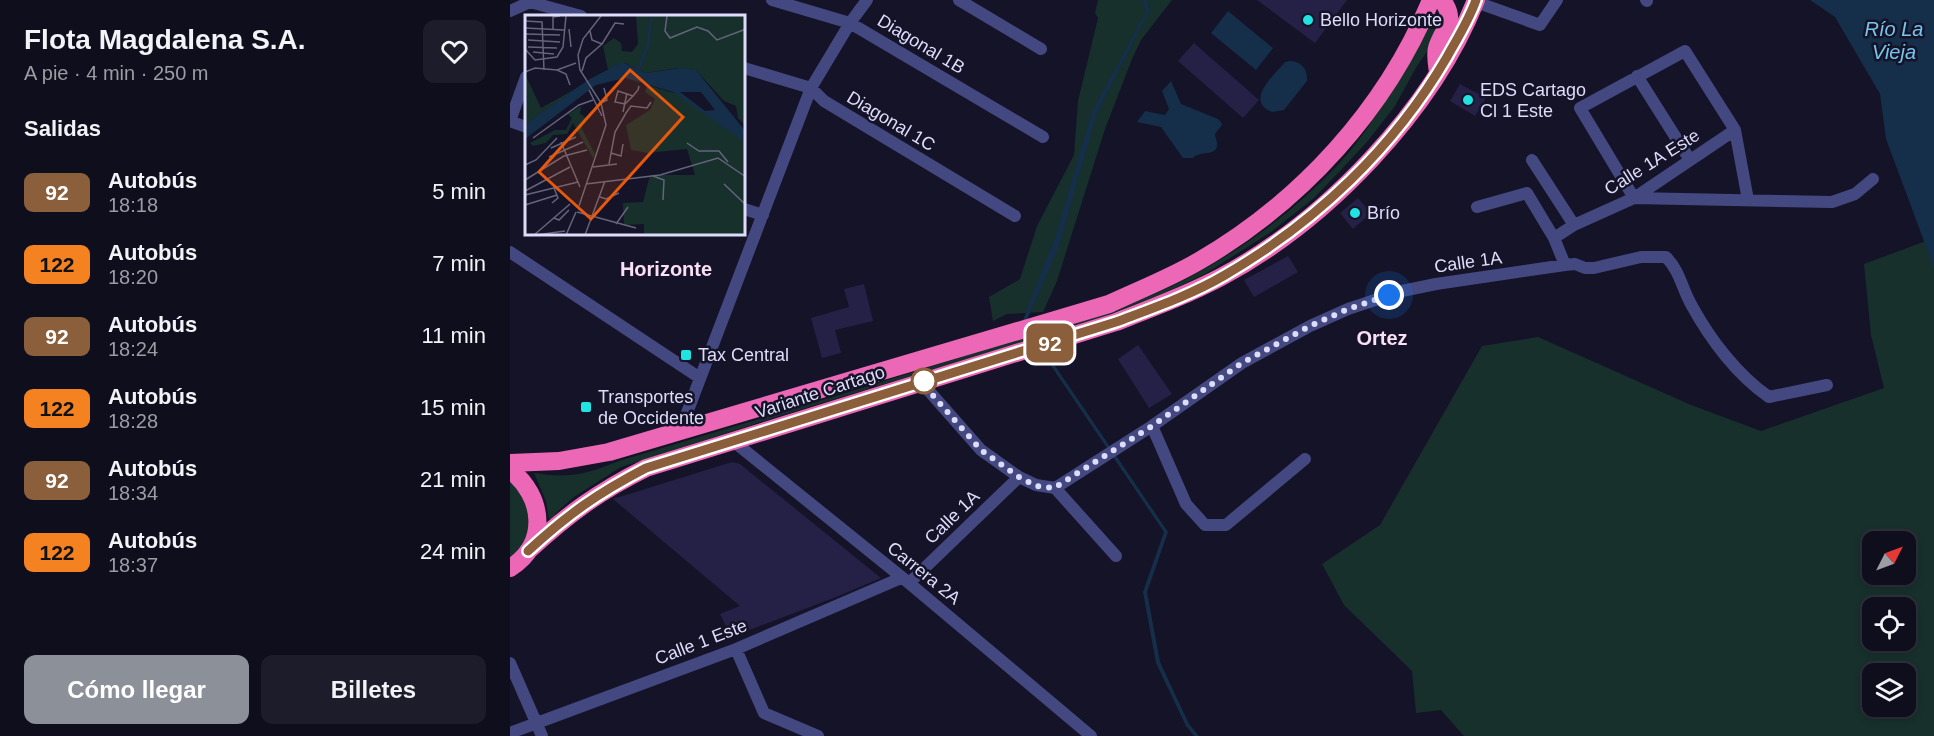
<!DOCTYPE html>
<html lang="es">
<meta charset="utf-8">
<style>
body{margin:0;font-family:Arial,sans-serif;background:#1d1c2a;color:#f1f3f6;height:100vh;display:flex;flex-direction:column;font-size:22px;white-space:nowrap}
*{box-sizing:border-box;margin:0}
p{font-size:20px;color:#9b9ca4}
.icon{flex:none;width:33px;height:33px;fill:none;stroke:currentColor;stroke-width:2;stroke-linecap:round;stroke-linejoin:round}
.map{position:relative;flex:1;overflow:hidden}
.panel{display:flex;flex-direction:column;background:#0f0e1d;width:510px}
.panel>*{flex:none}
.badge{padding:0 12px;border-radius:9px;font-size:21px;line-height:39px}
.needle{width:39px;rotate:48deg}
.tools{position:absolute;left:1352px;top:531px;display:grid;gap:12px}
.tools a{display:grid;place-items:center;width:54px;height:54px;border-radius:12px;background:#0f0e1d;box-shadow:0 3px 9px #0003,0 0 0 2px #2f2e3b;font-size:30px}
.you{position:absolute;width:30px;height:30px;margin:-15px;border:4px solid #fff;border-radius:50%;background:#1a73e8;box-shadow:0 0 0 9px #1a73e833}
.map>.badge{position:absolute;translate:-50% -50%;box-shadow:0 0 0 3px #fff}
h2{padding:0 24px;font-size:22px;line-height:54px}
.round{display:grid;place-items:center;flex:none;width:63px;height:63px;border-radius:12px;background:#1d1c2a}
.head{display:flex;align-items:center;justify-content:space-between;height:102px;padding:0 24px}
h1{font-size:28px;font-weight:700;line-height:45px}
.primary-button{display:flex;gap:12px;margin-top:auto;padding:12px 24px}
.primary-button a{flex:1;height:69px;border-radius:12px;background:#8c9099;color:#fff;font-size:24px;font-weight:700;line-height:69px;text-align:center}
.primary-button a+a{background:#1d1c2a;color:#f1f3f6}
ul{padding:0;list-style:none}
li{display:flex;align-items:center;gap:18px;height:72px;padding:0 24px}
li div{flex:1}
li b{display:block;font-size:22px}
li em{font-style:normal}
li .badge{min-width:66px;font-weight:700;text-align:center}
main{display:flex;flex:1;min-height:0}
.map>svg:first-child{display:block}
.green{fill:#17302c;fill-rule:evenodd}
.water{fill:#152e49}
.building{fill:#252146}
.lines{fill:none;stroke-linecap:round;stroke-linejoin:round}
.street{stroke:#444880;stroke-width:12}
.highway{stroke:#ec67b5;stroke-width:18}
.line-casing{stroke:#fff;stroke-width:14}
.line{stroke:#8b5e3c;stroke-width:9}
.walk{stroke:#ddddfb;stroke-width:6;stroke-dasharray:0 10.8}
.poi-dot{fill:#20e4e2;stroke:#141327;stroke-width:2}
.stop-dot{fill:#fff;stroke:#8b5e3c;stroke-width:3}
.labels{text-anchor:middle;stroke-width:5;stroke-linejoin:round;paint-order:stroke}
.poi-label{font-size:18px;fill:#ddddfb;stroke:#141327;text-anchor:start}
.street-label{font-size:18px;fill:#ddddfb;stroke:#141327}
.water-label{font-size:20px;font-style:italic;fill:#77c4ee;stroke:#141327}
.neighbourhood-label{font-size:20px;font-weight:bold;fill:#fbdff4;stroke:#141327}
.inset-river{fill:none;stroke:#152e49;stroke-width:3}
.inset-road{fill:none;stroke:#64647c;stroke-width:1.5}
.view{fill:#e8590c;fill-opacity:0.15;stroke:#e8590c;stroke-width:3}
.inset-edge{fill:none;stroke:#ddddfb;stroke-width:3}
</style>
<main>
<section class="panel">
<div class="head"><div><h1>Flota Magdalena S.A.</h1><p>A pie · 4 min · 250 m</p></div><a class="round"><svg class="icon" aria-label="heart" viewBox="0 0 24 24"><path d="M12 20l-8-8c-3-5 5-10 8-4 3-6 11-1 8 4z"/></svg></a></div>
<h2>Salidas</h2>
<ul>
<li><span class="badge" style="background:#8b5e3c;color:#fff">92</span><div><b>Autobús</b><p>18:18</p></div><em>5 min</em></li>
<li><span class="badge" style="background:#f58220;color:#111">122</span><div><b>Autobús</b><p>18:20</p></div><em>7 min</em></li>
<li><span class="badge" style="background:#8b5e3c;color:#fff">92</span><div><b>Autobús</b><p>18:24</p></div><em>11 min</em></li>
<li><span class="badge" style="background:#f58220;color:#111">122</span><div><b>Autobús</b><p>18:28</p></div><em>15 min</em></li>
<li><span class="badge" style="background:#8b5e3c;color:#fff">92</span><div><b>Autobús</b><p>18:34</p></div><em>21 min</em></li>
<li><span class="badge" style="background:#f58220;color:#111">122</span><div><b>Autobús</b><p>18:37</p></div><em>24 min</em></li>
</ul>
<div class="primary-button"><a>Cómo llegar</a><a>Billetes</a></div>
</section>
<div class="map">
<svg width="1424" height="736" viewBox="0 0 1424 736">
<rect width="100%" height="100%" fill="#141327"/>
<!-- green -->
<path class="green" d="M588 0H662L631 40 622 59 595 129 547 281 533 312 497 314 483 321 479 297 510 279 527 226 564 155 568 101 588 18 585 13Z
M917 28 925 29 928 36 907 66 885 106 857 142 830 171 803 199 761 232 695 274 648 296 587 319 263 418 111 467 64 497 48 511 42 519H39L36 501 24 473C60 479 76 474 109 461 224 426 338 393 452 357 490 344 528 333 566 321 586 314 606 309 625 302 700 273 770 225 826 167 864 127 890 75 917 28Z
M1424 238V736H954L931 710 906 713 902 671 834 605 812 564 870 525 972 346 1028 337 1181 405 1251 431 1374 388 1361 335 1354 264ZM1362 542H1395V574H1362ZM1362 608H1395V640H1362ZM1362 674H1395V706H1362Z
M0 470 28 518 0 568Z"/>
<!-- water -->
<path class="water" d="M632 0H636L640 9 587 113 548 249 517 320 520 329 658 532 637 592 650 662 679 724 689 736H684L676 726 646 663 633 592 654 532 516 329 513 320 546 235 582 112 636 11Z
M1300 0H1424V268L1376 139 1370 94 1325 17Z
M718 11 763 48 746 70 701 33Z
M779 61C791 61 798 69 797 81L774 110 762 112C734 101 764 75 775 62Z
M661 81 671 104 708 119 711 122 712 125 705 134C705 137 707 140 707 144 708 157 690 150 683 158H673L651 127 627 122 635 111 655 115 659 109 652 91Z"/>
<!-- building -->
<path class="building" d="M747 0H837L805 43Z
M684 43 749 100 733 118 668 61Z
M950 84 976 98 965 116 940 101Z
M848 198 861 213 843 229 830 213Z
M778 256 788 272 744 297 734 280Z
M354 284 363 321 325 330 331 353 312 358 301 318 339 307 334 289Z
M628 345 662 394 639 408 608 359Z
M222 462 230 464 371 578 326 597 221 637 210 614 230 606 103 499Z"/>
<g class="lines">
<!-- street -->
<path class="street" d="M262 0 340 23 533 137
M449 0 531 49
M1136 0 1137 1
M966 2 1030 25 1047 0
M0 11 20 2 71 16
M234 68 301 88 314 101 505 216
M1127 76 1180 160
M0 121 16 77
M0 121 16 127
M1022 160 1064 225
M1238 200 1225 130 1175 51 1070 108 1124 198 1322 202 1345 194 1363 179
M967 207 1017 193 1044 238 1055 265
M234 209 253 215
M1044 238 1064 225 1124 198 1225 130
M0 252 190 378
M411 382 471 450 509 477 526 485 545 488 606 556
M642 426 676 504 695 525H716L795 459
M170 431 301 88 340 23 357 0
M223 441 399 583 581 736
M545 488 642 426 732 363 800 326 838 309 892 291 926 284 1055 265 1065 264 1075 268H1084L1131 257H1156C1170 271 1172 289 1182 306 1200 339 1227 375 1259 397L1317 385
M399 583 509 477
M226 649 254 713 308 736
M0 663 32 736
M0 733 226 649 391 578"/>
<!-- highway -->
<path class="highway" d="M928 72C927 65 925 55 927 48 933 28 948 22 932 0
M0 463 49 461 99 452 599 304C629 290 660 278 689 261 791 202 876 109 921 0
M0 470C34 496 39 544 0 568
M18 551C58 514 88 492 136 468L606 322C642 308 677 295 711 277 816 221 922 111 966 0"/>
</g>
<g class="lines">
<!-- line casing -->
<g class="line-casing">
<path id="line" d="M18 551C58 514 88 493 136 468L606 322C643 308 681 295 715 275 806 222 884 148 937 57 947 39 959 20 966 0"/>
</g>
<!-- line -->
<use href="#line" class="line"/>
<!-- walk -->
<path class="walk" d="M414 381 411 382 471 450 509 477 526 486 544 488 642 426 732 363 800 326 838 309 879 295"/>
</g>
<!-- markers -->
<g class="poi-dot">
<circle cx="798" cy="20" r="6"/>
<circle cx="958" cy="100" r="6"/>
<circle cx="845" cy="213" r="6"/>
<rect x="170" y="349" width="12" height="12" rx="3"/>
<rect x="70" y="401" width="12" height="12" rx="3"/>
</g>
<circle class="stop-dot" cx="414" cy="381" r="12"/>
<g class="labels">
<!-- poi labels -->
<g class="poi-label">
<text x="810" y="26">Bello Horizonte</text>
<text x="970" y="96">EDS Cartago<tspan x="970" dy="21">Cl 1 Este</tspan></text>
<text x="857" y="219">Brío</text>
<text x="188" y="361">Tax Central</text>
<text x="88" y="403">Transportes<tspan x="88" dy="21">de Occidente</tspan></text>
</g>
<!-- street labels -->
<g class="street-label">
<text transform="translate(411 44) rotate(31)" y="6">Diagonal 1B</text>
<text transform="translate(381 121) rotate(31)" y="6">Diagonal 1C</text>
<text transform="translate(1142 162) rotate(-32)" y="6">Calle 1A Este</text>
<text transform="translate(958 262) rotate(-8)" y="6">Calle 1A</text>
<text transform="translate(310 392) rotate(-18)" y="6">Variante Cartago</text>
<text transform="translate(442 517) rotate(-44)" y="6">Calle 1A</text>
<text transform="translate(414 573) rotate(39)" y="6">Carrera 2A</text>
<text transform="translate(191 642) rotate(-21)" y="6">Calle 1 Este</text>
</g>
<!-- water labels -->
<g class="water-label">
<text x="1384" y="36">Río La<tspan x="1384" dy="23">Vieja</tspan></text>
</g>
<!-- neighbourhood labels -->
<g class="neighbourhood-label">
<text x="156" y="276">Horizonte</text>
<text x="872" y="345">Ortez</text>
</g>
</g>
<!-- overview -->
<g transform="translate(15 15)">
<rect width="220" height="220" fill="#141327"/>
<path d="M111 1H220V110L213 103 211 91 199 86 171 55 152 53 121 58 100 48 83 55 78 31 89 23 96 28 97 36 107 37 113 29ZM0 59 16 93 59 69 0 110ZM122 70 156 80 220 125V220H119V209L99 210 98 188 118 187 125 160H170L162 134 123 138 106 135 101 110 125 95 130 84 120 77ZM56 91 55 99 62 103 56 108 57 114 70 139 68 143 48 108 42 119 28 120 21 128 8 131 5 128 30 115H41L47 103 43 99Z" fill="#17302c"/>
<path d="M97 47 121 58 155 53 171 55 221 117 220 127 148 77 100 63 71 70 0 124V110L4 107 63 65ZM155 77H176L190 95 180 96Z" fill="#152e49" fill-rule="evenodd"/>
<path class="inset-river" d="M113 55 123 30 126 1"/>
<path class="inset-road" d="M142 1 140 16 145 23 172 12 183 16 192 25 221 14M0 6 17 7 19 55M0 13 39 15M28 14V2L35 1M44 14 46 32M65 16 67 25 77 29 90 8 99 9M1 19 35 20M3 25 35 27M3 32 32 33M0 34 10 45 32 42 38 32 41 1M8 37 29 39M32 55 41 59 45 70M57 56 61 43 77 29M0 57 10 53 32 55 51 48M64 75 77 101M108 81 93 76 90 87 100 89 108 81 113 75 114 71M76 88 82 85 79 73M98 97 102 78M8 123 54 90 68 85M36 127 55 172M162 128 174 136H194L203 147M26 133 51 122M86 138 96 141 98 129M24 142 58 127M84 149 90 117 101 98 106 91 122 93 126 87M0 150 11 145 32 123M68 152 92 149M128 161 139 165 138 185M0 165 39 141 62 135M61 169 135 160 193 143 221 162M199 169 221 190M0 176 45 152M0 180 53 167M75 182 81 184 94 178M27 188 33 183 29 173M0 190 32 180M54 191 81 110 76 88 55 55 53 40 58 24 76 1M52 197 111 213M29 203 34 205 44 195M91 209 103 192M9 220 45 189M11 220 40 216M41 220 51 197M60 220 80 166"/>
<path class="view" d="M105 55 158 102 66 204 14 157Z"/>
<rect width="220" height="220" class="inset-edge"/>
</g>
</svg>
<div class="tools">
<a><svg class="needle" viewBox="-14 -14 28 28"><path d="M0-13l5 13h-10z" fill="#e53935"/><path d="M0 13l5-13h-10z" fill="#9b9ca4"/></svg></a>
<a><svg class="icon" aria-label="locate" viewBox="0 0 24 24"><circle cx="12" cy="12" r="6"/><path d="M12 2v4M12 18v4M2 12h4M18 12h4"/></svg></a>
<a><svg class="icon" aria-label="layers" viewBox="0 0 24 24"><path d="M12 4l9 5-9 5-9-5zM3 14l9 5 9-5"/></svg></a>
</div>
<div class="you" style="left:879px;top:295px"></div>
<b class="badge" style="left:540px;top:343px;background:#8b5e3c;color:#fff">92</b>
</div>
</main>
